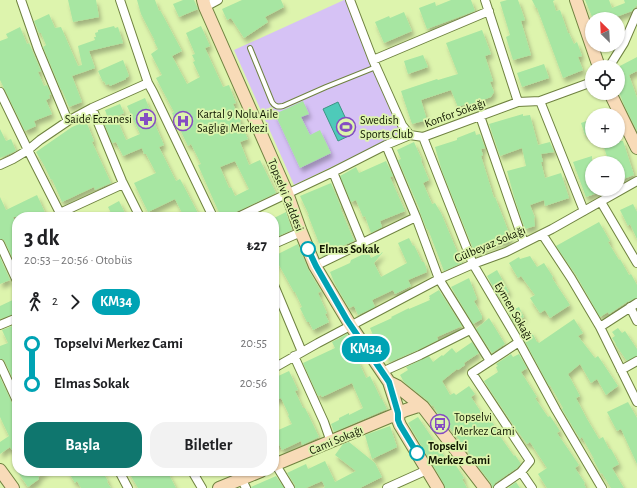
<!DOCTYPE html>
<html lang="tr">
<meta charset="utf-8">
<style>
body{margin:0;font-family:"Alegreya Sans",sans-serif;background:#f2f2f2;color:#202124;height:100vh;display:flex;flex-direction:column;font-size:15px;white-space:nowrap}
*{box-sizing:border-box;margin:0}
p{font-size:13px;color:#757577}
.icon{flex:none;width:22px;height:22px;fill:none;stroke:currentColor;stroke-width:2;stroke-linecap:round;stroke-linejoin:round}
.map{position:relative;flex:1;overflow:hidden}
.sheet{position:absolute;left:12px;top:212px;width:267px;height:264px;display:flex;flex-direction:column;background:#fff;border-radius:16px;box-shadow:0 1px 3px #0004}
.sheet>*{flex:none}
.badge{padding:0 8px;border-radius:13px;font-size:14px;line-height:26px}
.needle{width:26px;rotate:336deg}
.tools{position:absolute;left:585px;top:12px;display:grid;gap:8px}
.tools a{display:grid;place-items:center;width:40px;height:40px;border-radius:50%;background:#fff;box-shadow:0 1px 3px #0004;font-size:20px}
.map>.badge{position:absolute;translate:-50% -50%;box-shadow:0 0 0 2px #fff}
.legs{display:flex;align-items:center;gap:6px;height:44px;padding:0 12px;font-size:13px}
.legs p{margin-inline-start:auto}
.headline{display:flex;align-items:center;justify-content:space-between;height:68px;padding:0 12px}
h1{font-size:22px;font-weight:700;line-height:30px}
.cta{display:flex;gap:8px;margin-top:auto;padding:8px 12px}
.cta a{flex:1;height:46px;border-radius:16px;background:#0f766e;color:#fff;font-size:16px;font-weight:700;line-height:46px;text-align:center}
.cta a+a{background:#f2f2f2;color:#202124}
ul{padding:0 12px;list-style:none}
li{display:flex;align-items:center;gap:14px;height:40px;font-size:15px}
li i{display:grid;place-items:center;width:6px;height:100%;margin:0 5px;background:currentColor}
li i::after{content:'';width:10px;height:10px;margin:-5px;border:3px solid;border-radius:50%;background:#fff}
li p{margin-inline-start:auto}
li:first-child i{background:linear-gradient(#0000 50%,currentColor 0)}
li:last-child i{background:linear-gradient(currentColor 50%,#0000 0)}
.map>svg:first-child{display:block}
.green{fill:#d6c2f5}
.water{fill:#4ecab9;stroke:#3c9582}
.building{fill:#a7e6a2;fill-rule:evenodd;filter:url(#shadow)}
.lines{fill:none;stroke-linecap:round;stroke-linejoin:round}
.lane-casing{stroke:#6f8240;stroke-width:6}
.street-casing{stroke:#6f8240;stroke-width:10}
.secondary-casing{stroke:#6f8240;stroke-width:14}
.lane{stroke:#fff;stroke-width:4}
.street{stroke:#fff;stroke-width:8}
.secondary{stroke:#f8dbb8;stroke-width:12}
.line-1-casing{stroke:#fff;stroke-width:9}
.line-1{stroke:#00a3b4;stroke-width:6}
.stop-1-dot{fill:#fff;stroke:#00a3b4;stroke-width:2}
.labels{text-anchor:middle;stroke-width:3.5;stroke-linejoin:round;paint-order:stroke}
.street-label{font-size:12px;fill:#111800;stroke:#ddf4ad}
.poi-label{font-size:12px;fill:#111800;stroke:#ddf4ad;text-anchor:start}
.stop-label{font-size:12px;font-weight:bold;fill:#111800;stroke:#ddf4ad;text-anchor:start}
</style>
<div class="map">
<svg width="637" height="488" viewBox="0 0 637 488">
<defs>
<filter id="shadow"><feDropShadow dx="2.5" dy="4.5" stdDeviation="2" flood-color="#0004"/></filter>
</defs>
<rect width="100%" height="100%" fill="#ddf4ad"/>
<!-- green -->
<path class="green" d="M344 0H346L373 70 401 134 294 185 234 50Z"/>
<!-- water -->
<path class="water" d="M338 102 353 134 338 141 323 109Z"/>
<!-- building -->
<path class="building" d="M68 0H96L99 17 73 22Z
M137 0H155L159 11 160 10 182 51 172 56 187 84 200 77 193 62 195 61 192 55 195 54 186 33 201 26 210 46 205 48 223 87 229 85 236 103 233 104 241 121 240 122 248 139 240 142 249 165 260 160 276 193 236 212 233 215 229 217H221L198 165 201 164 191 144 188 146 172 113 174 112 156 78 162 75 151 54 158 49 154 41H155L141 14ZM235 161 249 189 235 196 231 187 229 188 220 167Z
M183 0H194L198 9 179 17 173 4Z
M242 0H281L284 7 265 17 268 22 244 38 231 18 227 20 222 9Z
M451 0H471L475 11 427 29 419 8 435 2 436 6Z
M507 0H518L525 20 521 21 531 55 513 60 506 37 510 35 500 2Z
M532 0H555L553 1 556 11 560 10 568 33H569L574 44 577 42 582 56 578 57 583 70 563 78 537 8H536Z
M585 0H609L612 8 625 3 624 0H637V5L632 11 616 17 617 19H593Z
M404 12 412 31 384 43 375 22 389 16 390 18Z
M49 14 55 28 61 27 78 66 82 65 78 46 95 40 94 37H96L95 33 98 32V30L114 26 115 28 118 27 123 43 89 51 95 68 72 76 82 102 69 107 62 90H61L43 47 46 45 41 33H39L34 21Z
M20 27 27 44 29 43 41 71 38 72 44 86 47 85 51 94 49 95 50 98 46 100 52 114 34 121 36 126 25 131 0 80V41L8 38 6 34Z
M482 30 491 54 485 56 493 81 490 82 494 92 491 97 480 101 481 103 468 107 467 104 458 107 451 90 421 100 427 120 412 124 401 91 437 79 438 80 458 74 446 43Z
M423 55 428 67 408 74 404 61Z
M637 57V71L629 75 637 98V131L624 105 618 89V67Z
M123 60 129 76 126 78V79L110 86 109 84 106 85 104 81 103 82 98 71Z
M544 64 549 78 522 87 517 73Z
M145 98 155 122H154L164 145 159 147 176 181 180 179 200 217H184L175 199 148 212 134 183 156 173 146 154H144L142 148 123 156 116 142 112 143 104 123 109 121 105 110 120 104 124 113 116 117 126 140 140 134 127 106Z
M303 101 309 114 301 117 310 135 320 130 331 153 300 168 275 114Z
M523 114V116L530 115 538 145 550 142 554 152 541 154 543 162H541L545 178 561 173 569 198 545 206 544 200 530 205 535 218H534L535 226 525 229 515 200 507 171 526 166 522 148 500 156 489 124Z
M592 119V132L585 135 581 123Z
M86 121 94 141 92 142 111 183 95 190 94 187 62 202 52 179 51 180 44 165 36 152 72 127Z
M0 129 6 141 11 139 16 151 0 158Z
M475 131 476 135 480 134 485 148 481 149 483 155 481 156 494 198 495 197 511 238 508 239 509 241 503 243 502 241 474 251 442 171 435 147 457 140V138Z
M602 141H623L634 175 618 181V163H609Z
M414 142 422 160 421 161 429 180 423 183 432 204 435 203 441 213 462 263 444 271 428 229 427 230 419 210H420L398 160 401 159 397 150Z
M592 156V189H606V190L586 197 573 162Z
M386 161 393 176 390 177 405 211 380 221 382 227 371 233 365 216 363 217 356 200 351 202 340 176 356 167 359 173Z
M331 183 341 207H340L354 241 340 247V248L324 256 308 215H309L300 196Z
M37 195 47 217H13L17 226V268L5 242 3 239H0V197L6 210Z
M119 201 126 215 122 217H113L108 207Z
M633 204 637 212V239L630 224 628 226 620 210Z
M286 212 292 230 274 238V218Z
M599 222 610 241 608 242 619 260 620 259 629 275 631 274 637 285V298L627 302 609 314 608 312 600 317 576 275 556 246Z
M409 238 413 246 414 245 422 262H424L427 270H426L427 272 408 280 411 286 395 294 393 290 372 300 375 307 358 315 354 306 349 308 335 284 330 272 350 263 351 260 368 252 371 258 383 252 374 263 381 277 407 263 398 243Z
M298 244 308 269 321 291 318 293 327 313 325 314 329 322 313 330 309 322H307L300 308 302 307 295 292H294L274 256Z
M530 256 537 267 544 263 553 277 552 278 570 305 550 318 545 310 540 313 530 298 535 295 521 276 518 278 509 263 519 257 520 259Z
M0 257 10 280 0 284Z
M497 270 509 292 499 297 487 276Z
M469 278 477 299 474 301 482 316V319L473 324 451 287Z
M439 290 462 326 437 337 438 340 418 350 390 362 380 340 376 342 370 328 392 318 391 317 409 308V309L430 300 429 298H430L429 296Z
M17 298V313L0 319V306Z
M519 307 524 317 514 323 508 312Z
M489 318 505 344 492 353 476 329Z
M574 319 583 333 578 336 595 358 598 356 618 386 606 395 597 379 591 383 580 364 568 374 580 396 576 398 587 419 599 439 603 437 609 449H611L619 464 612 468 624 488H611L602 473 601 474 593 459H594L582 437 580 439 562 409 563 408 550 385 549 386 522 336 531 331 537 342H538L539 343Z
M17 324V388L5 362 3 359H0V346L8 343 2 330Z
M618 328 622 333 625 331 637 349V356L627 361 615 344H616L612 338 615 336 612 332Z
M347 334 358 356H356L366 378 370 376 381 399H382L387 409 334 432 331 424 339 420V418L349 413V415L363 408 352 383 322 397 321 395 318 396 303 363 335 348 332 342Z
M472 342 479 353 464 363 465 365 458 370 457 369 442 381 450 395 454 393 456 395 469 386 475 394 471 397 485 418 488 417 499 431 497 432 514 456 515 455 521 464 517 468 495 483 493 488 491 483 468 454 469 453 446 422 439 416 433 405 432 406 428 401 404 382 400 375 408 370 406 367 429 356 433 362 442 355 443 356 452 348 456 353Z
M511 354 513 357 519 354 527 368 521 372 537 397 535 398 548 417 550 416 560 431 557 433 579 465 575 468 585 483 584 484 586 488H547L538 474 547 468 530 442 527 444 516 429 484 381 498 372 496 367 498 366 496 364Z
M289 371 298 390 295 391 303 408H305L319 437 302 445 301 441 282 450 279 444 274 447V432L292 424 288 416 289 415 281 398 274 401V378Z
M0 377 12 403 14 406H17V458L10 447 0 454V442L9 436 0 417Z
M628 402 637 418V464L621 429 617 431 607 412Z
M418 417 451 466 455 464 464 478 462 479 467 488H445L444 484 408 423Z
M390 426 397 447 372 459 365 435Z
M349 442 375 463 382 477 360 488H323L325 487 322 481 306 488H295V485L287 473 306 464 308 469 325 461 335 482 356 471 335 455 343 444Z
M17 471H47L38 477 39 479 28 487Z
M68 471H102L108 481 107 482 111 488H81L77 481 75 483Z
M128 471H167L176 488H138Z
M276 476 284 488H251V487Z
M516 482 520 488H508Z"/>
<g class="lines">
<!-- lane casing -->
<g class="lane-casing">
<path id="lane" d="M250 48 272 102C275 107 278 107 283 106L326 87 376 67"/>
</g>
<!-- street casing -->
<g class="street-casing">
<path id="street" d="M21 0 38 49 68 121
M120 0 148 83 153 92 213 217
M350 0 373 60 402 125 410 135
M485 0 518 102
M205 7 218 0
M373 60 489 11
M609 67 624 43 637 13
M0 92 28 150 62 217
M540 101 584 211
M92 108 122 181 140 217
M480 116 524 243
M423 137 473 264 519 342 556 410 602 488
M386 145 416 217 439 279 490 361
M0 165 13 159 28 150 40 140 68 121 92 108 148 83
M333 172 362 243
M601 202 637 263
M60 213 123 184
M238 217 333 172 386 145 410 135 423 137 518 102 540 101 592 82
M542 234 571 278 600 327 637 402
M0 244 17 281
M274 244 301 232
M315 266 416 217
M274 285 302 352
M630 307 637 321
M0 325 17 318
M600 327 637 303
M294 356 324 422 331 442
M0 364 17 401
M274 368 318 343 439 279 473 264 506 252 552 229 637 181
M621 370 637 361
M382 372 420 355 470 330
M276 465 290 488
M119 471 128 488
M192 471 202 488
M521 472 532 488
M242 480 246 488
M387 488 427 470
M498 488 521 472 530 461 472 373 519 342"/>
</g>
<!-- secondary casing -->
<g class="secondary-casing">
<path id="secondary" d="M203 0 205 7 287 193 301 232 315 266 351 326 389 382 399 413 398 420 400 425 438 488
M576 0 599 67
M610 93 637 148
M389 382 397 386 423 407 485 488
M274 465 406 410 418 406 423 407
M0 470 13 488
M219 488 261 471"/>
</g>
<!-- lane -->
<use href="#lane" class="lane"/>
<!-- street -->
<use href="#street" class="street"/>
<!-- secondary -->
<use href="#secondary" class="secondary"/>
</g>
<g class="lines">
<!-- line-1 casing -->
<g class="line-1-casing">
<path id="line-1" d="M308 249 316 266 347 320 389 382 398 413V420L400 425 417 453"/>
</g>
<!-- line-1 -->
<use href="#line-1" class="line-1"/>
</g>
<!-- icons -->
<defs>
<g id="pharmacy-ring" transform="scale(1)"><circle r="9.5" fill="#ddf4ad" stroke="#854cc3" stroke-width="1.5"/><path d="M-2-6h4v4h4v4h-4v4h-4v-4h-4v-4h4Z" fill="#854cc3"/></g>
<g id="hospital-ring" transform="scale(1)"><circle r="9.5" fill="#ddf4ad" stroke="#854cc3" stroke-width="1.5"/><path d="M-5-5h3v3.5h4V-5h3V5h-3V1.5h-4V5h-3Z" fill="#854cc3"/></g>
<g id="stadium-ring" transform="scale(1)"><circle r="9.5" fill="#ddf4ad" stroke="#854cc3" stroke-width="1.5"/><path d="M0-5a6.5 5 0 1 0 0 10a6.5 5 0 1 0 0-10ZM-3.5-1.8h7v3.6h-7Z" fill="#854cc3"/></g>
<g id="bus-ring" transform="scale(1)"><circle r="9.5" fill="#ddf4ad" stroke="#854cc3" stroke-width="1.5"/><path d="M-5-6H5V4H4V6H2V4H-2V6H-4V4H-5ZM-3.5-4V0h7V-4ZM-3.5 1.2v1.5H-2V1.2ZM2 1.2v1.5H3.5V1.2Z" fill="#854cc3"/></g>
</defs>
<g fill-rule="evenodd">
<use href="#pharmacy-ring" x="146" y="119"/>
<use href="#hospital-ring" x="183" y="121"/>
<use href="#stadium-ring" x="346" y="127"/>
<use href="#bus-ring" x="440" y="424"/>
</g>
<!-- markers -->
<g class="stop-1-dot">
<circle cx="308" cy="249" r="7"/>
<circle cx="417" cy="453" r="7"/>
</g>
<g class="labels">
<!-- street labels -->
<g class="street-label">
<text transform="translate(455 113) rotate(-20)" y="4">Konfor Sokağı</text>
<text transform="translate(286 195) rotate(68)" y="4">Topselvi Caddesi</text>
<text transform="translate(490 244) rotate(-23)" y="4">Gülbeyaz Sokağı</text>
<text transform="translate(514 311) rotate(60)" y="4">Eymen Sokağı</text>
<text transform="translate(336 440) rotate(-23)" y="4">Cami Sokağı</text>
</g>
<!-- poi labels -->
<g class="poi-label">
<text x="197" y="118">Kartal 9 Nolu Aile<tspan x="197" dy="14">Sağlığı Merkezi</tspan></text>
<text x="132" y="123" text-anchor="end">Saide Eczanesi</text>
<text x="360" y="124">Swedish<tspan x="360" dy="14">Sports Club</tspan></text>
<text x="454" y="421">Topselvi<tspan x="454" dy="14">Merkez Cami</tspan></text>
</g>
<!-- stop labels -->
<g class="stop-label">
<text x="319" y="253">Elmas Sokak</text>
<text x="428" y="450">Topselvi̇<tspan x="428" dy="14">Merkez Cami̇</tspan></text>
</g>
</g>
</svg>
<div class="tools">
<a><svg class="needle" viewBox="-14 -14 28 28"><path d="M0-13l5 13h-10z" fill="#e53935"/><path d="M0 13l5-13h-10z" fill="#757577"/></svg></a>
<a><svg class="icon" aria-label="locate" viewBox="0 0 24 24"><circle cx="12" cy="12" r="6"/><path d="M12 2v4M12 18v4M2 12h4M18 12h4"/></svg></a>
<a>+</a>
<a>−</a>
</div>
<b class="badge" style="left:366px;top:349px;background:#00a3b4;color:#fff">KM34</b>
<section class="sheet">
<div class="headline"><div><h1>3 dk</h1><p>20:53 – 20:56 · Otobüs</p></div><b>₺27</b></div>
<div class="legs"><svg class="icon" aria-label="walk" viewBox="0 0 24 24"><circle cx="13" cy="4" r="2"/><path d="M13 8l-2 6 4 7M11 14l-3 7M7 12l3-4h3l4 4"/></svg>2<svg class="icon" aria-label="forward" viewBox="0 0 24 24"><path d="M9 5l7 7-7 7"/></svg><b class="badge" style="background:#00a3b4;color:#fff">KM34</b></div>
<ul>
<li><i style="color:#00a3b4"></i><b>Topselvi̇ Merkez Cami̇</b><p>20:55</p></li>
<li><i style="color:#00a3b4"></i><b>Elmas Sokak</b><p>20:56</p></li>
</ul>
<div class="cta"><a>Başla</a><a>Biletler</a></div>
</section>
</div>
